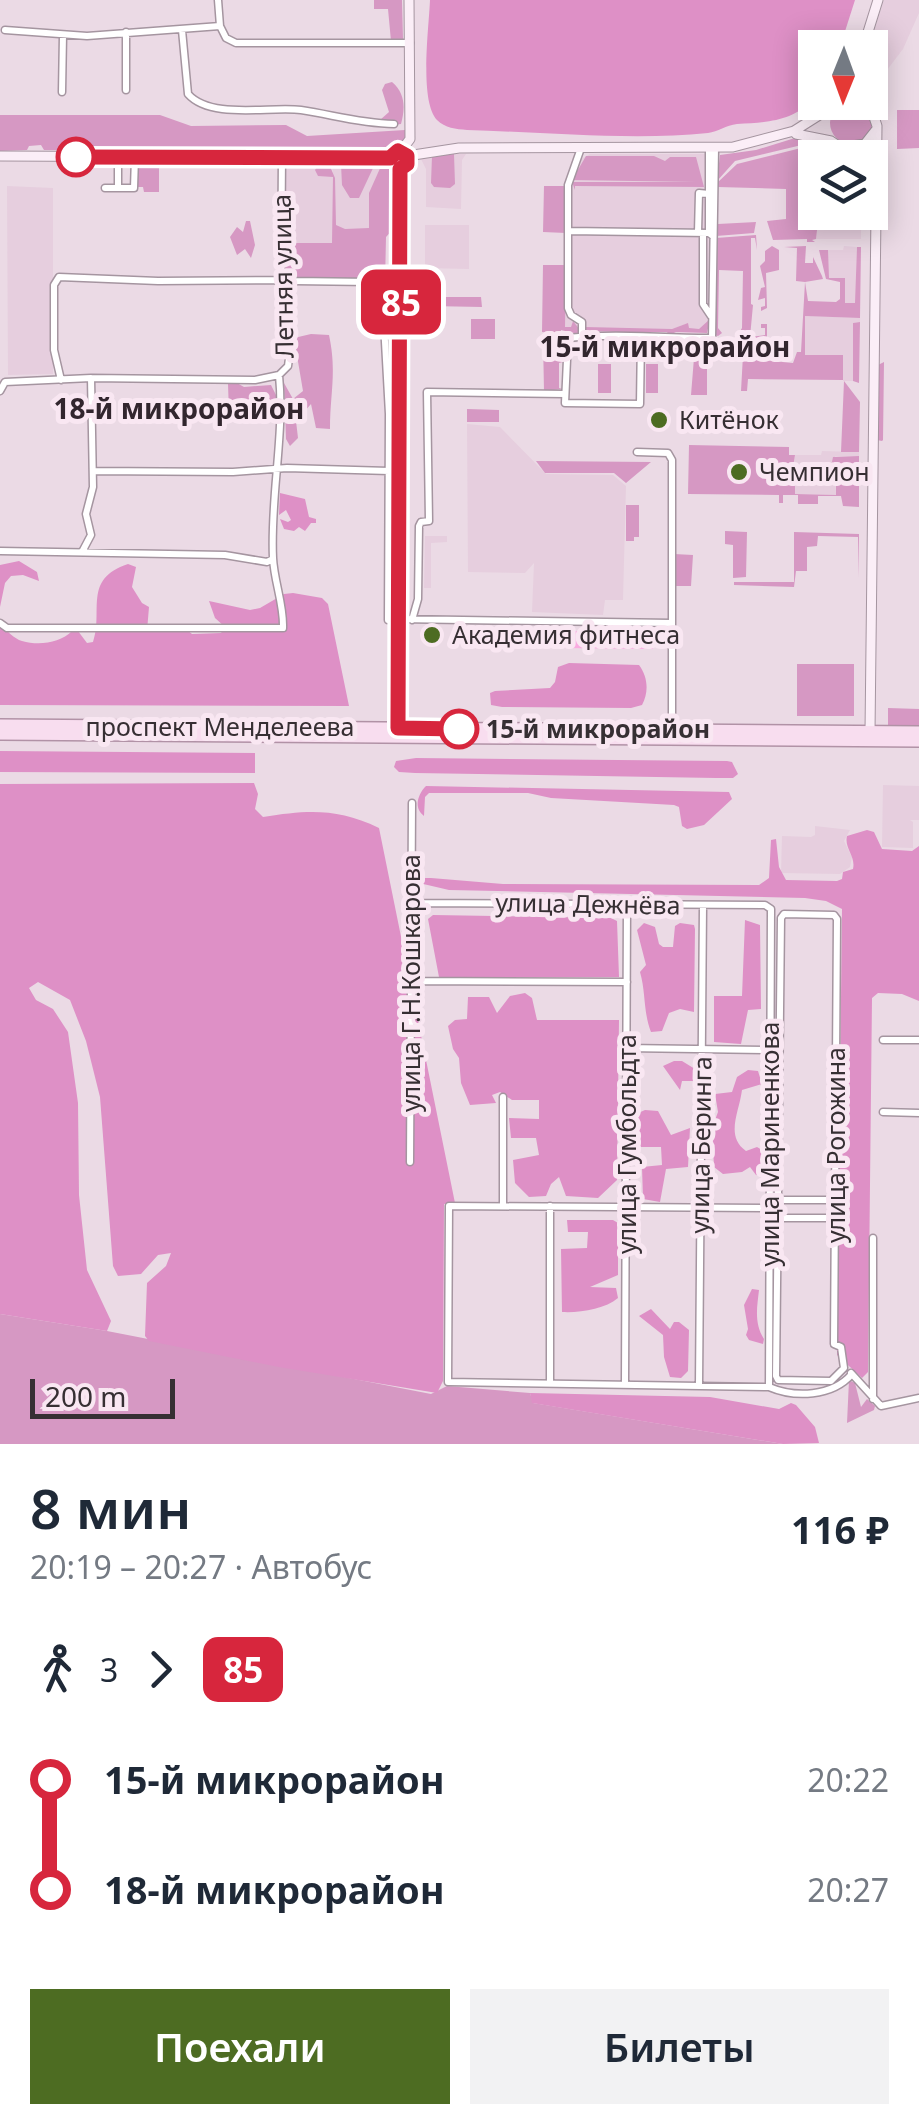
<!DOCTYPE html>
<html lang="ru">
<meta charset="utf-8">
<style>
body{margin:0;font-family:"Noto Sans",sans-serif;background:#f2f2f3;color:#1f2937;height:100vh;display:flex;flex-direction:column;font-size:38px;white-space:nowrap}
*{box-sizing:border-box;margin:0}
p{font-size:32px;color:#747a83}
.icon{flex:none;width:55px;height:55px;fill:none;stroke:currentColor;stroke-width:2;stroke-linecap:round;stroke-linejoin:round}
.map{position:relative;height:1444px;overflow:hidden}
.drawer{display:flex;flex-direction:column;background:#fff;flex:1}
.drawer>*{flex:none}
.badge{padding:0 20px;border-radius:15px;font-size:35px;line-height:65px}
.needle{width:65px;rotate:181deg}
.buttons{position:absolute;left:798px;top:30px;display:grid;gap:20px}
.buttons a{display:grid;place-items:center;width:90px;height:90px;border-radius:0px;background:#fff;box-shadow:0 5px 25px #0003;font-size:50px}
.scale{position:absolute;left:30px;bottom:25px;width:145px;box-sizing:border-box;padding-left:10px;border:5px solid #362f33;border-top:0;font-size:28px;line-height:35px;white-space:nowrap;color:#362f33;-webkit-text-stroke:8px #f9e7f2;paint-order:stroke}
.map>.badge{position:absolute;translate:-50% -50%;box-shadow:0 0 0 5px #fff}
.legs{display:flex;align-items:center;gap:15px;height:110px;padding:0 30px;font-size:32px}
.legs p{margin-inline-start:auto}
.overview{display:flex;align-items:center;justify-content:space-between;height:170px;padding:0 30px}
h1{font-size:55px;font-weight:600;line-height:75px}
.cta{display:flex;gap:20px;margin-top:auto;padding:20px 30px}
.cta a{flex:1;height:115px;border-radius:0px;background:#4d6c22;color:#fff;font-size:40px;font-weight:600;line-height:115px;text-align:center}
.cta a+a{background:#f2f2f3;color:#1f2937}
ul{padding:0 30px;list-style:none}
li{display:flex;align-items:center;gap:35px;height:110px;font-size:38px}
li i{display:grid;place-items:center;width:15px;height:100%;margin:0 12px;background:currentColor}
li i::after{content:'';width:25px;height:25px;margin:-12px;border:8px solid;border-radius:50%;background:#fff}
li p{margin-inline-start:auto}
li:first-child i{background:linear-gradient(#0000 50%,currentColor 0)}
li:last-child i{background:linear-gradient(currentColor 50%,#0000 0)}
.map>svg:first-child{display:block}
.built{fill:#e6cede}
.green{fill:#d698c3}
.forest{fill:#de90c6}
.water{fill:#faabe1}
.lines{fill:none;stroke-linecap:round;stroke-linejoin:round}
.minor-casing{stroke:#a595a0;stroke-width:9}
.secondary-casing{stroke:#a595a0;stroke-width:11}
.primary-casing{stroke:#b192a6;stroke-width:14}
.minor{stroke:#fff;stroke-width:6}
.secondary{stroke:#fbeef7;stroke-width:9}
.primary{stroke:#f8ddef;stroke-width:11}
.line-1-casing{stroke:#fff;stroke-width:22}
.line-1{stroke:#d7263d;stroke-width:15}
.stop-1-dot{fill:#fff;stroke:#d7263d;stroke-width:5}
.poi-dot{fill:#4d6c22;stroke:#f9e7f2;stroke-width:4}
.labels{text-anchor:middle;stroke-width:10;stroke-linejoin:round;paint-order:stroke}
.street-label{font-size:25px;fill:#362f33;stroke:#f9e7f2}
.poi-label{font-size:25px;fill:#362f33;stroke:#f9e7f2;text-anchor:start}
.stop-label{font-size:25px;font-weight:bold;fill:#362f33;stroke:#f9e7f2;text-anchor:start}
.neighbourhood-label{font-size:28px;font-weight:bold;fill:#32262e;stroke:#f9e7f2}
</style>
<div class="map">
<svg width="919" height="1444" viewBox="0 0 919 1444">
<rect width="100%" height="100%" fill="#ebdae5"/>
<!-- built -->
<path class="built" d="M884 0H919V13L903 49 884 74 878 75 870 71 869 47Z
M441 154H466L462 160 461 209 426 207V169L421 159Z
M590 154H719L714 311 715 335 718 336 706 335 711 329H689L686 324 672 329 585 331 588 334H578L581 331 573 321 571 327H565V312L572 309V179L581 159Z
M288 164H319L316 167 318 176H333L334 180 332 167 341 164 381 166 375 180 380 244 290 243 283 246 284 166Z
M7 186 53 188V374L8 375Z
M819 213H861V239H816Z
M425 225H469V269L425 268Z
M844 246 857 247 856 303H845V278H829L828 271V250H843Z
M805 316 860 318V322L853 323V381H843L842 355H805Z
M467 424 500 427 546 474 613 475 626 486 623 600H605L603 615 532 612 534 563 525 573 468 572Z
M822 451 859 452V456H835L836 495 795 494 790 486 795 455H821Z
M425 536H447V542L431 543V588H424Z
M883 785 919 786V820H910L913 822V848L882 847Z
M815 826 850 830 844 841 852 857 850 867 840 874 781 873 782 836 811 837 815 835Z"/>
<!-- green -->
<path class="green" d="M374 0H402L403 39 400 42 391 41 388 9H374Z
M392 82C406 94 405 109 401 124L393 125 380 120 389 112 382 90 385 84Z
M830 123a21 21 0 1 1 42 0a21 21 0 1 1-42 0Z
M897 110H919V148L897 149Z
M0 115H160L191 126 286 125 307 136 405 130 408 136 399 147 386 152 44 150 41 145 29 146 27 150 0 151Z
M795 138 831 145 850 157H842L810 143 735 161 717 181 720 155 756 150Z
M809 146 837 157 815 158V212L819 213 816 239 812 240 815 242H807V239L773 240 767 221 786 219V189L718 187V224L756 222 754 233 716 236V184L737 164Z
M454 154 455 184 450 188 434 187 431 183 432 156Z
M586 156H654L665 161 670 157H696L704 187 575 186V190L572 182H696L572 180Z
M141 162 159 164V192H144L143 187H138L137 164Z
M329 164 335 178 336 225 345 229 369 228V193L381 166H389L394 172 396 226 386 237 385 284 380 281 301 279 293 278 283 270V246L290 243H332L333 177 318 176 315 170 319 164Z
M341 164 374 166 359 198H350L342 185Z
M544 186H566V233L543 232Z
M246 221H250L255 245 251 258 245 249 237 255 230 237 237 227 243 232Z
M756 235 757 250 755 238H751V304L753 305 750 337 765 335V328H761V324H767V349L761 352V360L793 363 797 352H801L805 282 796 281 797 248 784 247 806 246 805 263H813V257L822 276 823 279 805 282 808 301 836 302 840 299V282L826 279 819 250H828L829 278H845V303H855L857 247H861L860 318 805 316V355H843V380L748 379 747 391H741L744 337 739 333 742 328 743 271 719 270 718 328 722 333 718 336 715 335 716 238Z
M772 246 779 250V270L766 273 767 308 761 311V307L765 306V298L758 300 761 288 765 287 760 266 765 261V251Z
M543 265H566L565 327H571L573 321 581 331 578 334 561 330 560 334 542 332Z
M430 297H481L482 307 430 306Z
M471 319H495V339H471Z
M710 319 707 333 676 332 669 335 667 332H627L625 335 619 332 585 331V327L672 329 688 323 689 328 699 329Z
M860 322 859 383 853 381V323Z
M311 334 329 335C337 372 330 393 330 429L316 428 311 404 296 421 298 438 290 446 286 439 284 383 293 399 303 391 294 338Z
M559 339 560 356 563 358V362L559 363V388L563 389 544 391 543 340Z
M699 341 705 344H731V350H704L701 353 696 350 670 349V344H696Z
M694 358V362L707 358V395H691Z
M884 362 883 440 882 441 877 440 878 365Z
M598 364H611V393H598Z
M646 364H658V393H646Z
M844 381 860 402 859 452H841Z
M237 383 244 387 271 385 277 397V416L274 418V412C261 405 246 411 232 407L229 413 228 384Z
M467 409 499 410V422H467Z
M689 445 789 447V455H795L790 485 795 486V494L836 495V465L832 462 833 457 859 456V507L843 506 841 496H818V504H798V495H783V503H779V495L688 494Z
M536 461 651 462 626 483 614 473H545Z
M626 505H639V537H634V541H626Z
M725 531 747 532 746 577 733 578V545L725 544Z
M794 532 859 534V578L858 537 818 536 817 546 807 547V571H796L794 587 734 585V582H794Z
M674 554 693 555 691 586H675Z
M797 664H854V716H797Z
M888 708 919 709V726L888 727Z
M0 1314 107 1331 431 1394 447 1386 530 1393 533 1403 783 1444H0Z
M849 1380 855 1383 861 1407 867 1399 875 1406 874 1410 847 1423Z"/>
<!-- forest -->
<path class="forest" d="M430 0H855L840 47 815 48V98C792 122 768 122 737 124 726 125 718 132 708 133 632 141 544 132 467 130 456 129 445 128 437 120 419 101 429 27 430 0Z
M280 493 305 499 309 517 316 519V523H311L305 531 299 527 294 531 284 529 280 519 288 522 291 520 286 510 279 515Z
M19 561 37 572 39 581 23 575 11 576 5 583 0 607V565Z
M128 564 136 567 132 587 142 603 149 607 147 631 182 626 192 634 221 633 225 627 215 618 209 601 250 610 260 608 284 594 293 593 322 598 328 604 349 706 0 705V625C7 630 14 639 22 641 39 646 60 643 72 631H78L87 643 93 642C104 612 82 579 128 564Z
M569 663 639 665C648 677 649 692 642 705L631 708 502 707 491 705 490 693 495 691 550 688 555 682 558 667Z
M0 751 255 753V773L0 772Z
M416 758 727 761 732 762 738 774 733 778H716L415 773 399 772 394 767 396 761Z
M254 783 258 794 255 809 263 817C308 810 337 808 379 828L455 1203 444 1204 443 1381 437 1393 279 1367 149 1341 145 1336 147 1283 166 1266 171 1253 158 1255 141 1274 118 1276 113 1266 100 1097 86 1041 70 1000 38 982 29 988 36 1000 53 1009 68 1032 78 1103 79 1195 87 1270 111 1321 107 1331 0 1314V784Z
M426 786 729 792 732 799 704 825 687 829 682 826 679 807 674 805 551 798 528 793H429L425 797 424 816C413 808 418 794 426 786Z
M867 830 874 832 882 849 912 851 919 846V1001L902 994 878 993 872 998 868 1372 862 1378 837 1355 842 909 826 901 805 898 449 890 419 883 423 878H431L503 884 759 885 769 878 771 840 776 839 779 867 786 880 837 881 842 879 843 872 853 869C856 856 844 848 847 836Z
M433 915 611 918 617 921 619 977H439L428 919Z
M745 920 760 925 761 1009 748 1010 741 1044 714 1042V996H742Z
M644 923 655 927 659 944 663 947H673L675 926 680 923 694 925 695 929 694 1012 680 1009 669 1013 662 1031 651 1032C643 1011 646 993 640 972L646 965 637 930Z
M525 993 532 998 537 1020H619L617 1180 598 1198 566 1196 559 1177 551 1184 546 1196 529 1197 515 1183 513 1160 539 1155 536 1138H511L509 1118 539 1119V1100H512L500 1092 492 1095 496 1103 470 1105 461 1083 459 1058 453 1049 448 1026 455 1020 467 1019 468 997H489L497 1013 510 996Z
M674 1061H682L695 1069 693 1081H682L680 1090 663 1066Z
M748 1070 758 1071 762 1084 742 1090C739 1113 725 1136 746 1151L757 1147 762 1150 768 1171 764 1176 756 1175 750 1167 742 1172 723 1174 714 1167 712 1128 718 1112 715 1094 732 1092 737 1077Z
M645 1110 658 1111 671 1135 690 1128 688 1167 666 1169 660 1202 643 1199 642 1167 662 1165 661 1147H636V1114Z
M567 1220H613L618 1223V1275L590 1287 616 1288 618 1298C605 1309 580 1313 562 1312L561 1249 587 1248 588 1232H568Z
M752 1289 759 1290C757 1308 754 1323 764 1339L763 1344 749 1340 746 1335 748 1329 744 1305Z
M651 1309 670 1329 674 1322H679L689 1330 688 1371 681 1378 670 1377 664 1357 663 1335 639 1316Z
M530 1393 710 1397 779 1409 791 1403 796 1405 815 1427 819 1443 783 1444 532 1403Z"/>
<!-- water -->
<path class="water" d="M564 631H653V649L564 648Z"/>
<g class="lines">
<!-- minor casing -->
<g class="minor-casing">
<path id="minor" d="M218 0 220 26
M5 30 87 36 220 26 226 38 236 43H410
M182 30 188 94C211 120 270 106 301 110 334 115 358 123 394 124
M126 90V32
M62 92 63 35
M581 148 568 185V308L571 315 582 322V337
M105 188H134L135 157
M118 188V157
M569 231 709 233 713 236
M698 232 699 193 709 194
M703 233V304L711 316
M709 233V148
M281 271 294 281 371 282 382 288 389 414 388 620
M641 337 640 404 565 403 568 338C615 333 665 338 712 338L715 148
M61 380 54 350V285L59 277 158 281 281 280
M0 391 5 382 91 378 255 380 279 375
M637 452 668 453 672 460V729
M93 471 233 472 287 468 389 471
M0 551 225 555 267 562 273 559
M82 552 91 535 86 514 93 487 91 378
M399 619 671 623
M412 620 418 599 419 526 421 522 429 521 427 392 565 394
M0 623 7 628H283C284 605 274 581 273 558 270 496 285 436 279 375L288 366 290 351 281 280 282 157
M411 903 765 905 771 909 769 1386
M784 914 834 915 837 919 834 1344 841 1347 844 1368 831 1381 778 1380 776 1376 781 918Z
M411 981 627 982
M883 1040H919
M626 1048 771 1050
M503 1097V1206
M883 1112 919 1113
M410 1162 412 803
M778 1200H835
M770 1208 449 1206 448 1382 769 1387C795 1398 832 1397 852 1374
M778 1218H835
M851 1373 881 1406 919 1398
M550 1383V1206
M625 1384 627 904
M699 1385 703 906
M873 1399V1238"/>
</g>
<!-- secondary casing -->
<g class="secondary-casing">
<path id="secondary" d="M863 48 878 0
M869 102 877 126 870 732
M796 134 831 141 857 158
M845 147 865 144 876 130
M401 151 410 139 409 0
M0 156 390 158
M407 156 459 148 733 147 794 131 832 107
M397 729 400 169"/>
</g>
<!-- primary casing -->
<g class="primary-casing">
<path id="primary" d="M0 725 919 732
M0 734 919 741"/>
</g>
<!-- minor -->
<use href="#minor" class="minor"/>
<!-- secondary -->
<use href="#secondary" class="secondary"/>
<!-- primary -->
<use href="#primary" class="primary"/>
</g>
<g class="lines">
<!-- line-1 casing -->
<g class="line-1-casing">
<path id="line-1" d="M76 157 390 158 398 151 407 156V164L400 169 398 728 459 729"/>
</g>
<!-- line-1 -->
<use href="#line-1" class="line-1"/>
</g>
<!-- markers -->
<g class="stop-1-dot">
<circle cx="76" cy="157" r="18"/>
<circle cx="459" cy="729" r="18"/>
</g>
<g class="poi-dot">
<circle cx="659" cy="420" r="10"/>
<circle cx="739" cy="472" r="10"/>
<circle cx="432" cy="635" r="10"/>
</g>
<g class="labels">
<!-- street labels -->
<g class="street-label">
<text transform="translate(283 276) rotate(-91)" y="9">Летняя улица</text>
<text x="220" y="736">проспект Менделеева</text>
<text transform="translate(588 904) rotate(1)" y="9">улица Дежнёва</text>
<text transform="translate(411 983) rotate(-90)" y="9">улица Г.Н.Кошкарова</text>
<text transform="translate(627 1144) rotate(-90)" y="9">улица Гумбольдта</text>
<text transform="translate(770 1144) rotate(-90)" y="9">улица Мариненкова</text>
<text transform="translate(701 1145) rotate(-89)" y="9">улица Беринга</text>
<text transform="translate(836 1145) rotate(-90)" y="9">улица Рогожина</text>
</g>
<!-- poi labels -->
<g class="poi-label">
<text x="679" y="429">Китёнок</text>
<text x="759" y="481">Чемпион</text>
<text x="452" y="644">Академия фитнеса</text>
</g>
<!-- stop labels -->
<g class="stop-label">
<text x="486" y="738">15-й микрорайон</text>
</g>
<!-- neighbourhood labels -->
<g class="neighbourhood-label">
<text x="665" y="357">15-й микрорайон</text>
<text x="179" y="419">18-й микрорайон</text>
</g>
</g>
</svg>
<div class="buttons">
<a><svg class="needle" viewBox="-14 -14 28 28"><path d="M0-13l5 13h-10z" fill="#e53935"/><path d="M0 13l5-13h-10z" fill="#747a83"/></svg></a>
<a><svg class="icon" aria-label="layers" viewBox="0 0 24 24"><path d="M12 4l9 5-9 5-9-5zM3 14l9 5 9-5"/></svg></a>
</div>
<div class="scale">200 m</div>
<b class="badge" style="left:401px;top:302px;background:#d7263d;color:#fff">85</b>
</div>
<section class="drawer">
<div class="overview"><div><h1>8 мин</h1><p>20:19 – 20:27 · Автобус</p></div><b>116 ₽</b></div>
<div class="legs"><svg class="icon" aria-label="walk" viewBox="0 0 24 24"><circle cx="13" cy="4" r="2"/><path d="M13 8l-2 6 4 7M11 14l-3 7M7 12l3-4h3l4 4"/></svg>3<svg class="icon" aria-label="forward" viewBox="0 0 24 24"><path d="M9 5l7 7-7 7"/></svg><b class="badge" style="background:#d7263d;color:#fff">85</b></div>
<ul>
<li><i style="color:#d7263d"></i><b>15-й микрорайон</b><p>20:22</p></li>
<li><i style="color:#d7263d"></i><b>18-й микрорайон</b><p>20:27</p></li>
</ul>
<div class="cta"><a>Поехали</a><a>Билеты</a></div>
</section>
